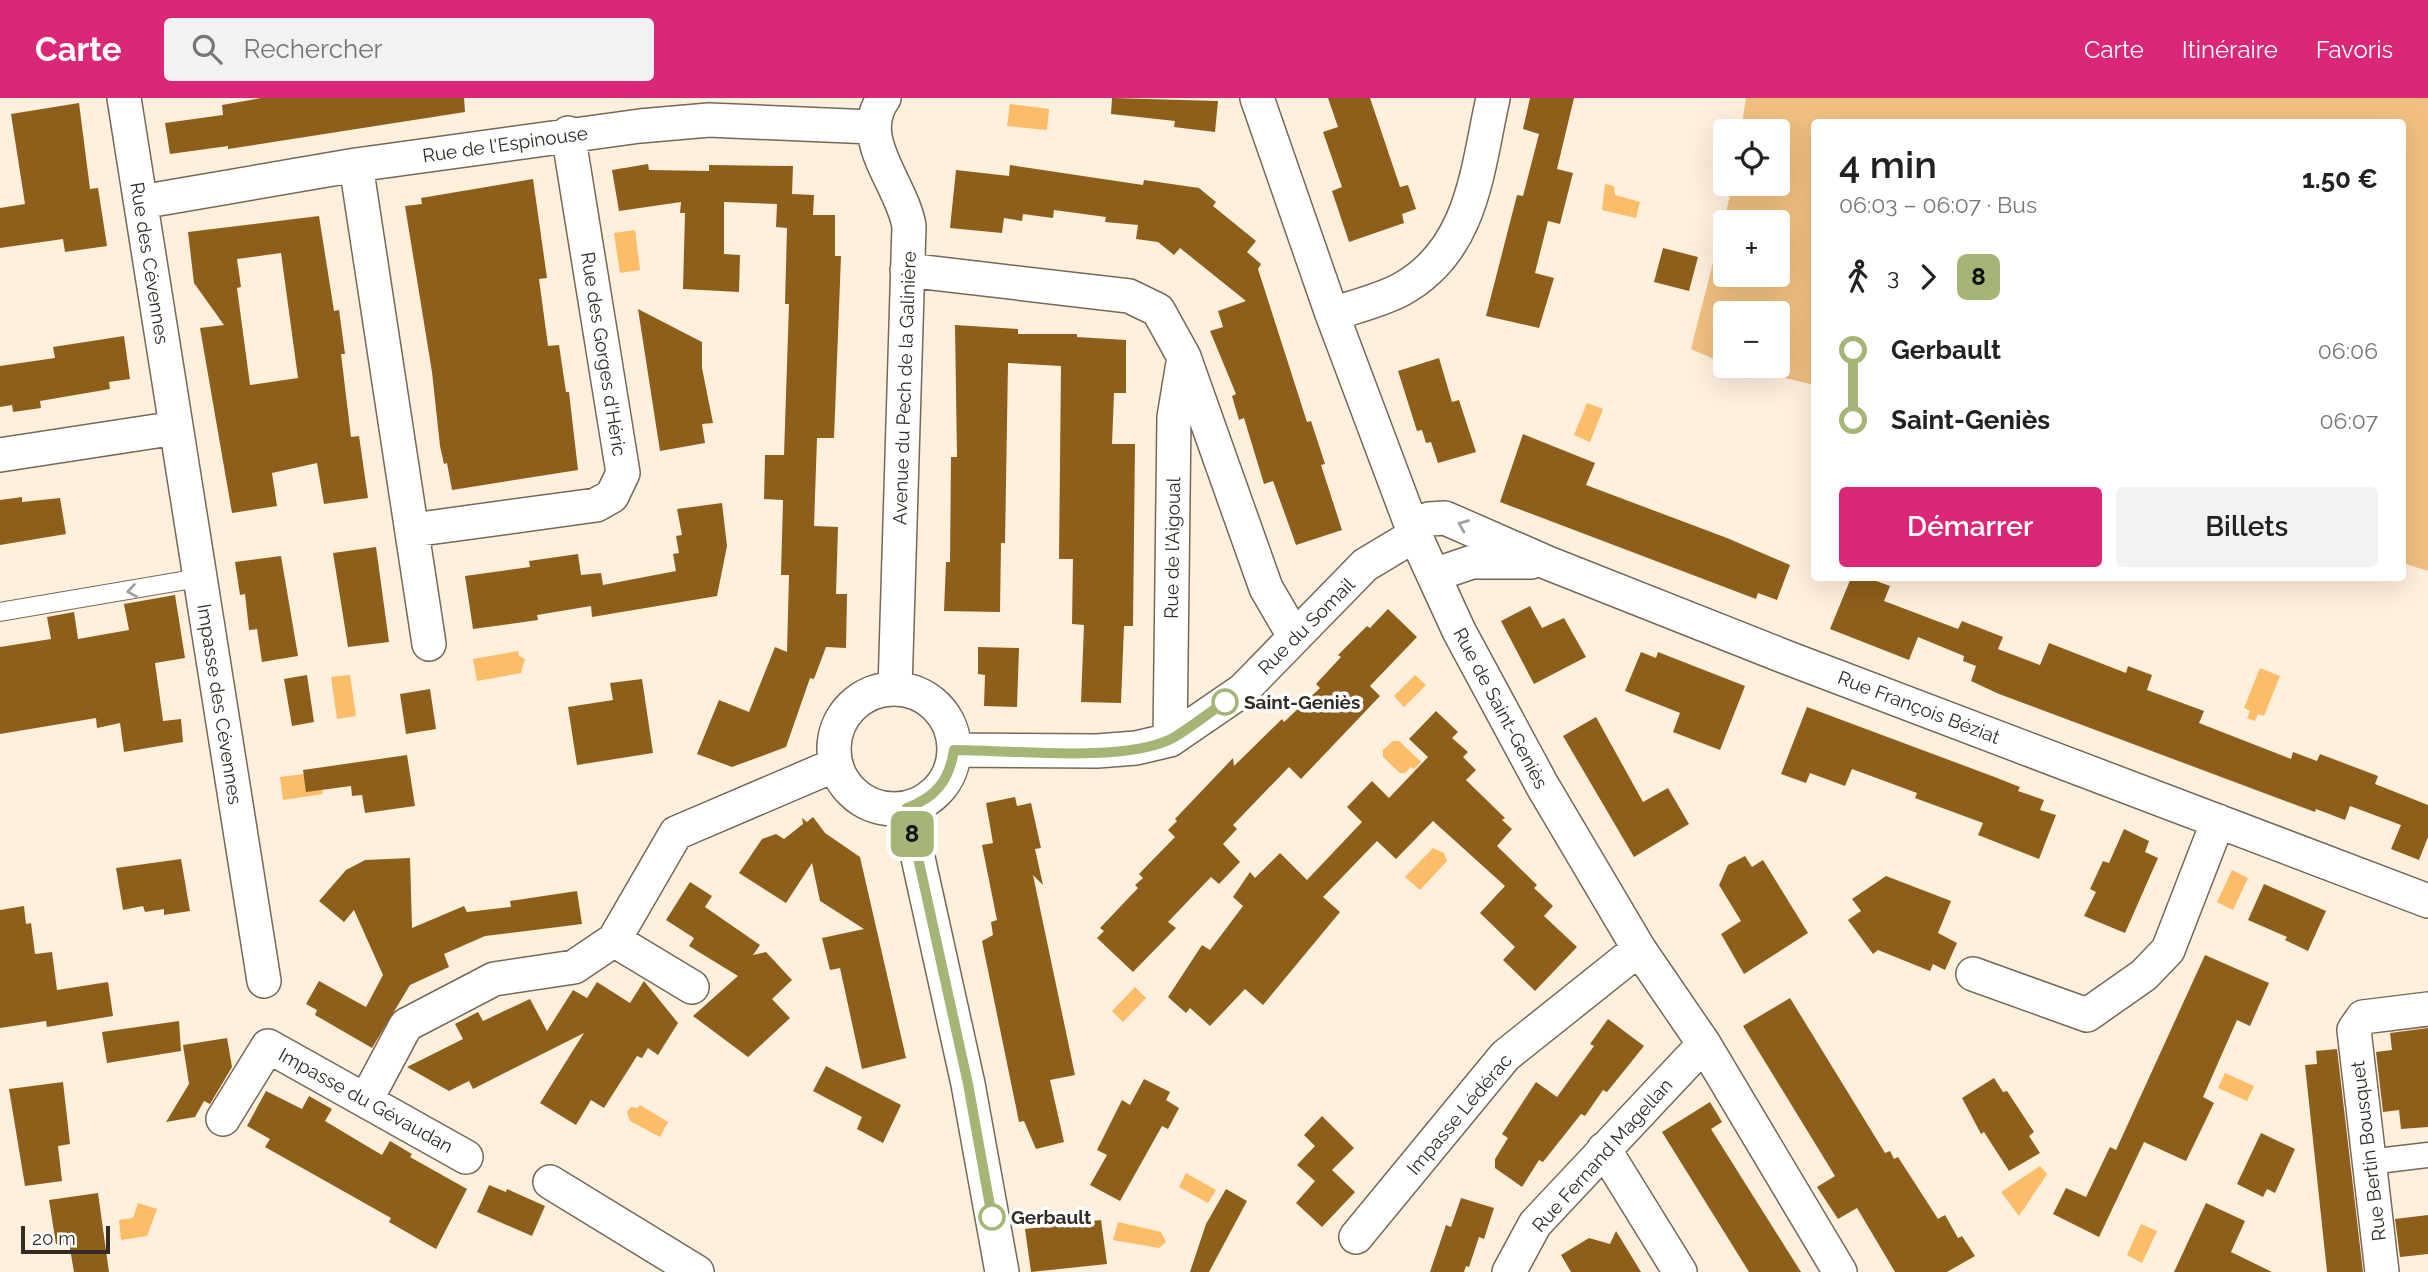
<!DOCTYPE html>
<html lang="fr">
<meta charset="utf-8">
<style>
body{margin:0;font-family:Raleway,sans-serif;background:#f2f2f2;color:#222;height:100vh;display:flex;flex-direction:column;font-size:26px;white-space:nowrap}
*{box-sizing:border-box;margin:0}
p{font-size:23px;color:#767676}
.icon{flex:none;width:38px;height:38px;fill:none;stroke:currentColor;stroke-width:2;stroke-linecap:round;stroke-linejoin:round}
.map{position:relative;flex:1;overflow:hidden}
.sheet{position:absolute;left:1811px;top:21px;width:595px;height:462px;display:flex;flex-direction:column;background:#fff;border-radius:7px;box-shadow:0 7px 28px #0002}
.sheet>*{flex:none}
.badge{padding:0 14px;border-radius:10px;font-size:24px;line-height:46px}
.tools{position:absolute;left:1713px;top:21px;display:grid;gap:14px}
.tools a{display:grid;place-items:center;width:77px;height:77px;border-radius:7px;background:#fff;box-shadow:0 7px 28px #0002;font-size:35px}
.scale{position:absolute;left:21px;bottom:18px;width:89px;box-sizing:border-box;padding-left:7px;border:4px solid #322c25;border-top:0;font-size:19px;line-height:24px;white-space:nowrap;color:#322c25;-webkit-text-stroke:5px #fff;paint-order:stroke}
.map>.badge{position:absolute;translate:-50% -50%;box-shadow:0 0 0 4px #fff}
.legs{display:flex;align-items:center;gap:10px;height:77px;padding:0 28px;font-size:23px}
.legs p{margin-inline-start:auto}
.headline{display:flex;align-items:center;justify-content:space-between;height:119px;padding:0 28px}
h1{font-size:38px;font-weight:600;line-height:52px}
.button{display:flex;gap:14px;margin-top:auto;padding:14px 28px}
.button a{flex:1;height:80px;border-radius:7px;background:#db2777;color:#fff;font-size:28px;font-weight:600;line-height:80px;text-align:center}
.button a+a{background:#f2f2f2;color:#222}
ul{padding:0 28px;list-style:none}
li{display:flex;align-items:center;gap:24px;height:70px;font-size:26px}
li i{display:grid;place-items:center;width:10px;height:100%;margin:0 9px;background:currentColor}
li i::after{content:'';width:18px;height:18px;margin:-9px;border:5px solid;border-radius:50%;background:#fff}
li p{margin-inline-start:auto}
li:first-child i{background:linear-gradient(#0000 50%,currentColor 0)}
li:last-child i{background:linear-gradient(currentColor 50%,#0000 0)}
header{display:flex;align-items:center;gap:42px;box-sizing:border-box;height:98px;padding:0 35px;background:#db2777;color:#fff}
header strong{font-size:33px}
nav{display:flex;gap:38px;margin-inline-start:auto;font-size:24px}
.search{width:490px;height:63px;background:#f2f2f2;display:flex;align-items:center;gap:18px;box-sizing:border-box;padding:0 24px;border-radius:7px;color:#767676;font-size:26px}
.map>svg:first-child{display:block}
.green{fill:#f1c081;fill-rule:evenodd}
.water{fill:#fcbc68}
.building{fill:#8d5f1b;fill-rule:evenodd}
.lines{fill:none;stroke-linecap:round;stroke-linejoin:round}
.service-casing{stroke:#756858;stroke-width:20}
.pedestrian-casing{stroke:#756858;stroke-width:27}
.minor-casing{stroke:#756858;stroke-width:36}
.service{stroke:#fff;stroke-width:18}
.pedestrian{stroke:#fff;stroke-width:24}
.minor{stroke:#fff;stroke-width:33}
.oneway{stroke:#a3a09d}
.line-1-casing{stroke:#fff;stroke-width:16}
.line-1{stroke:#a4b576;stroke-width:10}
.stop-1-dot{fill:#fff;stroke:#a4b576;stroke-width:3.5}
.labels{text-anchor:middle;stroke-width:7;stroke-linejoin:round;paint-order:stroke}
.street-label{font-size:19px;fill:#322c25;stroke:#fff}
.stop-label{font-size:19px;font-weight:bold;fill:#322c25;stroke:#fff;text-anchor:start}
</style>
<header>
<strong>Carte</strong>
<div class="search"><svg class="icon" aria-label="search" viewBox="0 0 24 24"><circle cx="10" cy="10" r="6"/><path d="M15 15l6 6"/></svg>Rechercher</div>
<nav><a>Carte</a><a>Itinéraire</a><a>Favoris</a></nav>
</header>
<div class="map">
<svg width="2428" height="1174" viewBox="0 0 2428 1174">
<rect width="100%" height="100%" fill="#ffefdd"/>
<!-- green -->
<path class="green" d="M1746 0H2428V473L2403 465V24H1815V287L1733 268H1778V215H1726L1725 266 1691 251 1733 86H1778V33H1741ZM1726 124H1778V177H1726Z"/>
<!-- water -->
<path class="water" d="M1010 6 1049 11 1047 32 1007 28Z
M1605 86 1614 88 1615 97 1640 104 1636 120 1602 112Z
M635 132 640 172 620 175 614 135Z
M1587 305 1603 311 1590 344 1574 337Z
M518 553 519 558 525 561 521 575 477 583 473 561Z
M2260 570 2280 578 2264 618 2258 616 2255 623 2247 620 2250 613 2244 610Z
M350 577 356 618 337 621 331 579Z
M1415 577 1426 587 1404 609 1394 598Z
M1393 643H1399L1421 664 1414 671 1411 669 1405 675H1400L1383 659V652Z
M320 674 323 696 283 702 280 679Z
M1433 750 1444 755 1447 763 1420 792 1405 779Z
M2232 772 2248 780 2233 812 2217 804Z
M1135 889 1146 900 1123 924 1112 913Z
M2225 975 2254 988 2247 1003 2218 990Z
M640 1007 668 1024 660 1039 630 1023 627 1014 631 1009 638 1010Z
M2040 1068 2047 1076 2019 1118 2001 1094Z
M1186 1075 1216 1092 1208 1105 1179 1089Z
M138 1105 157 1111 147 1138 121 1142 119 1122 133 1120Z
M1118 1124 1161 1134 1166 1144 1159 1150 1113 1142Z
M2141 1126 2157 1133 2142 1165 2127 1157Z"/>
<!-- building -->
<path class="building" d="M261 0H464L465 14 228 51V48L170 56 165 25 223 17 222 7Z
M1112 0 1218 3 1215 34 1174 29 1175 23 1111 16Z
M1328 0H1370L1400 89 1408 87 1416 111 1402 116 1404 125 1349 144 1332 93 1342 89 1323 34 1338 29Z
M1530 0H1574L1557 71 1573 75 1560 126 1548 123 1535 175 1554 180 1539 230 1486 218 1517 97 1523 98 1539 36 1523 31Z
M79 5 90 91 98 90 107 148 65 154 63 141 0 150V110L25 106 11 16Z
M648 66 649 72 709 73V67L793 68 792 96 814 97 813 117H835V158H841L834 340H817L814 428 838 429 836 496H847L846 550 826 549 814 581 810 580 786 649 732 669 697 656 719 602 749 614 775 549 787 554 789 477H781L783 402 764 401 765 357H784L789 206H785L787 130 776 129 777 106 724 104V156L740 157 739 194 683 191 685 115H680L681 104 619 113 612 72Z
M1010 67 1143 87 1144 82 1199 90 1216 104 1213 108 1256 143 1247 154 1261 166 1258 171 1307 324 1311 323 1325 366 1321 367 1342 432 1296 447 1273 383 1264 386 1244 320 1239 322 1232 298 1236 296 1210 233 1223 229 1218 213 1246 203 1180 150 1174 157 1158 144 1136 141 1138 127 1105 124 1106 119 1054 112 1053 120 1023 116 1022 123 1004 120 1002 135 950 130 956 72 1009 78Z
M533 81 547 180 539 181 548 248 559 247 566 294H569L578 372 452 392 447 365 444 366 440 348 432 274 405 108 422 106 421 100Z
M319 118 334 213 339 212 345 256H341L351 339 359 338 368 400 324 406 317 365 272 375 277 408 232 415 200 230 224 227 194 185 188 134ZM281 155 298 280 250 287 237 190 241 189 237 161Z
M1663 150 1698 159 1689 193 1654 184Z
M638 211 702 244V270L713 325 702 326 705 345 660 353Z
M955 227 1018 231V236H1077V239L1126 242V295H1114L1112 346H1135L1133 528H1124L1121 605 1081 604 1084 527 1072 526 1073 461H1059L1061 268 1008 265 1005 445H1001L1000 514 944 513 946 464H950L951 359H957Z
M124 238 130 281 109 284 110 291 40 303 41 310 13 314 12 307 0 309V268L55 260 53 249Z
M1439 260 1452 304 1459 302 1476 354 1438 365 1431 344 1426 345 1422 332 1417 333 1398 273Z
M1523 336 1595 365 1586 387 1727 440 1790 467 1777 502 1758 495 1756 501 1500 404Z
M22 399V404L60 400 66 436 0 447V402Z
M722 405 727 448 717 498 592 519 591 508 537 517 538 522 473 531 465 478 530 469 529 463 578 456 581 477 601 475 603 487 676 473 673 456 679 455 676 438 682 437 677 411Z
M376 449 389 544 348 549 333 455Z
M281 458 298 558 262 564 257 531 249 532 245 496 240 497 235 464Z
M1851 480H1868L1890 488 1884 503 1958 531 1962 523 2003 539 1998 551 2040 567 2049 545 2126 575 2128 568 2152 577 2147 592 2204 613 2199 625 2291 661 2293 654 2317 663 2320 656 2378 678 2375 686 2428 707V739L2419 762 2391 751 2401 727 2350 708 2345 722 2316 711 2315 714 1999 596 1971 583 1976 568 1963 563 1964 558 1918 539 1909 562 1830 531Z
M175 497 185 560 155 565 163 623 181 621 183 644 124 654 120 625 97 630 96 620 0 636V549L51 541 47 519 74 514 78 541 129 532 124 506Z
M1530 508 1542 530 1564 520 1586 559 1534 586 1501 523Z
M1388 511 1417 539 1370 588 1380 598 1301 681 1289 669 1233 727 1237 731 1223 746 1240 764 1219 786 1211 779 1168 824 1176 830 1133 874 1097 840 1104 833 1100 830 1138 790 1135 787 1143 780 1139 776 1175 739 1168 732 1177 723 1175 721 1233 660 1234 668 1282 621 1284 624 1320 590 1316 586 1341 559 1338 557 1367 528 1370 530Z
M978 549 1019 550 1017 609 984 608 985 577 978 576Z
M1641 554 1656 560 1658 554 1745 588 1720 652 1673 634 1680 615 1625 593Z
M307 577 314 624 292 628 284 581Z
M642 581 653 655 577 667 568 609 613 602 610 585Z
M430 591 436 631 406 636 400 596Z
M1807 609 1992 678 2020 689 2018 693 2044 702 2040 712 2056 717 2039 761 1978 737 1983 725 1915 700 1917 695 1852 671 1845 688 1810 675 1806 685 1781 676Z
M1436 613 1458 634 1452 640 1468 654 1463 659 1476 672 1466 682 1505 720 1502 722 1512 731 1497 748 1537 787 1534 790 1553 808 1544 818 1577 849 1535 893 1503 862 1515 849 1480 815 1505 788 1433 723 1396 761 1377 743 1323 799 1340 814 1263 907 1245 891 1210 928 1190 910 1186 915 1168 899 1202 847 1210 852 1243 808 1233 799 1250 774 1255 780 1280 755 1307 782 1362 724 1347 709 1372 683 1389 700 1428 659 1409 641Z
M1596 619 1643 704 1668 690 1689 726 1634 759 1563 638Z
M407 657 415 708 365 715 362 697 352 698 351 688 306 694 303 672Z
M1015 699 1017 708 1031 705 1041 750 1035 751 1043 787 1033 777 1075 977 1050 982 1064 1044 1036 1051 1024 1023 1019 1024 982 843 993 837 991 824 997 822 982 747 993 745 986 705Z
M813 719 825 735 860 759 906 960 862 971 840 870 830 872 822 840 864 831 820 803 812 765 786 805 739 775 762 741 776 736 784 741 803 726 802 720 807 724Z
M2124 731 2149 743 2145 754 2158 760 2125 835 2084 818 2096 794 2090 791 2103 763 2109 765Z
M1745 758 1752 769 1763 762 1808 835 1744 876 1721 836 1741 823 1719 787 1728 767Z
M410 760 412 830 464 808 467 814 511 809 510 803 577 793 582 826 485 838 444 856 449 869 410 887 372 950 315 917 317 912 306 906 319 883 366 909 383 877 354 812 344 824 319 803 346 772 365 762Z
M181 761 190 813 164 817V811L145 814 143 808 123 812 116 770Z
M1886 778 1951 803 1938 835 1957 845 1945 872 1933 866 1930 873 1878 852 1873 856 1848 822 1861 813 1852 801Z
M690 784 712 798 705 809 760 847 753 857 766 854 792 882 772 901 790 920 748 959 693 918 738 878 689 848 694 840 666 822Z
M2264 786 2326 813 2308 853 2285 842 2287 839 2248 822Z
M24 808 26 826 31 825 35 856 52 854 57 892 108 884 113 918 47 929 46 923 0 930V812Z
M2205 857 2269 885 2250 928 2237 922 2203 999 2214 1005 2186 1063 2144 1044 2099 1139 2053 1116 2066 1090 2086 1099 2110 1049 2116 1052Z
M644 883 678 925 658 957 648 950 642 960 637 958 604 1010 591 1002 576 1027 540 1005 584 935 473 991 469 983 449 993 407 969 463 941 455 926 478 914 483 923 530 901 547 933 573 892 587 900 597 884 630 905Z
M1790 900 1885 1055 1890 1053 1894 1061 1898 1059 1938 1121 1945 1117 1958 1140 1962 1138 1975 1158 1947 1174H1895L1857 1110 1838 1121 1817 1089 1835 1078 1743 928Z
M1608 921 1644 948 1607 994 1603 992 1585 1018 1581 1016 1543 1064 1539 1062 1522 1089 1495 1070V1061L1508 1040 1502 1036 1536 984 1557 999 1594 948 1590 946Z
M179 923 181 953 107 965 102 934Z
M2428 930V1029L2401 1031 2399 1012 2383 1014 2376 954 2392 952 2390 935Z
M227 940 232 969 210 1006 204 1003 195 1019 166 1024 189 986 183 947Z
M2337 951 2363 1174H2327L2305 967 2317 966 2316 953Z
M826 968 901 1007 883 1045 857 1031 862 1019 813 993Z
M1994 980 2003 994 2007 993 2034 1034 2029 1038 2040 1055 2009 1073 1984 1034 1981 1036 1962 1000Z
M1144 981 1170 994 1166 1002 1179 1010 1168 1031 1162 1028 1120 1103 1090 1087 1107 1057 1097 1052 1122 1002 1130 1007Z
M63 984 70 1046 58 1048 62 1083 25 1088 9 991Z
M266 993 302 1011 309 998 332 1011 325 1023 360 1044 382 1057 390 1043 412 1056 410 1059 467 1091 436 1151 389 1124 391 1120 265 1049 270 1041 247 1028Z
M1710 1004 1722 1024 1711 1031 1801 1174H1749L1662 1034Z
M1322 1018 1354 1050 1332 1072 1355 1094 1322 1129 1296 1105 1315 1083 1297 1067 1315 1048 1304 1037Z
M2261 1035 2295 1051 2275 1095 2267 1091 2263 1099 2237 1086Z
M489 1087 506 1094 507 1091 545 1108 532 1138 477 1114Z
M1226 1091 1247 1103 1209 1174H1190L1206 1126Z
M98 1095 109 1174H74L69 1145 56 1146 49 1102Z
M1461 1100 1494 1110 1484 1141 1479 1139 1469 1169 1466 1168 1464 1174H1430L1446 1127 1451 1129Z
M2206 1105 2245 1123 2231 1154 2272 1174H2174Z
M2428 1117V1156L2400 1159 2395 1121Z
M1101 1122 1107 1166 1031 1174 1025 1131Z
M1616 1133 1641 1174H1571L1561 1157 1589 1140 1610 1146Z"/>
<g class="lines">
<!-- service casing -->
<g class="service-casing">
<path id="service" d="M0 514 199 480"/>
</g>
<!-- pedestrian casing -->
<g class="pedestrian-casing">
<path id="pedestrian" d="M2369 1064 2428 1057"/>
</g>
<!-- minor casing -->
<g class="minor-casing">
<path id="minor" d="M124 0 264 883
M884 0C854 40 902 86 909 128L895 591
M1257 0 1332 216 1415 437 1459 533 1542 687 1639 851 1704 946 1840 1174
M356 67 429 546
M141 104 356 67 640 28 709 22 872 29
M907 172 1129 198 1158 212 1184 259 1266 490 1294 538
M1332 216C1354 209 1382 202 1402 191 1473 151 1477 72 1493 0
M0 357 176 330
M1412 427 1429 421 1445 420 1548 465 1788 560 2428 803
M413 432 596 407 612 398 623 375 568 35
M1434 477 1472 464H1531
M834 651a60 60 0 1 1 120 0a60 60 0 1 1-120 0Z
M1170 642 1174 319 1184 259
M954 652 1097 653 1136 650 1170 642 1243 592 1365 467 1415 437
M907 710 968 986 1002 1174
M614 842 692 889
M1973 876 2087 917 2144 877 2168 852 2218 723
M366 1002 406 927 494 881 574 869 614 842 676 735 835 667
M223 1021 268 948 466 1059
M1604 1051 1680 1174
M550 1084 697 1174
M1356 1139 1505 958 1639 851
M1509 1174 1535 1126 1704 946
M2382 1174 2354 932 2363 919 2428 911"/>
</g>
<!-- service -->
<use href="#service" class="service"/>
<!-- pedestrian -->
<use href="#pedestrian" class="pedestrian"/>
<!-- minor -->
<use href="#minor" class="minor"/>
</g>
<!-- one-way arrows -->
<defs><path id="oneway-chevron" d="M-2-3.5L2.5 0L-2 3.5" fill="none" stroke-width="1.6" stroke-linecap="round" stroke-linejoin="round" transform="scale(1.75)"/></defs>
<g class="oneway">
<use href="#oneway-chevron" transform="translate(1463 427) rotate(-158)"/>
<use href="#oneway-chevron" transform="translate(132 493) rotate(171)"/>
</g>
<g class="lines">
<!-- line-1 casing -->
<g class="line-1-casing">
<path id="line-1" d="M992 1119 968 986 907 710C936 699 949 683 954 652 1010 652 1122 665 1171 641 1189 631 1207 616 1225 604"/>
</g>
<!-- line-1 -->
<use href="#line-1" class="line-1"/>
</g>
<!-- markers -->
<g class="stop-1-dot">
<circle cx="1225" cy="604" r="12"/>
<circle cx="992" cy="1119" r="12"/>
</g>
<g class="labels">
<!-- street labels -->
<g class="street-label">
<text transform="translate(505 46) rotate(-8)" y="7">Rue de l'Espinouse</text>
<text transform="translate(150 165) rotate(81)" y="7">Rue des Cévennes</text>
<text transform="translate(604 256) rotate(81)" y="7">Rue des Gorges d'Héric</text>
<text transform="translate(904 290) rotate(-88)" y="7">Avenue du Pech de la Galinière</text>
<text transform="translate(1172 450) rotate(-89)" y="7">Rue de l'Aigoual</text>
<text transform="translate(1306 528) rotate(-45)" y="7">Rue du Somail</text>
<text transform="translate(220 606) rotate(81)" y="7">Impasse des Cévennes</text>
<text transform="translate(1919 609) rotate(21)" y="7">Rue François Béziat</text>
<text transform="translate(1501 610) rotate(62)" y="7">Rue de Saint-Geniès</text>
<text transform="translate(366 1002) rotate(29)" y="7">Impasse du Gévaudan</text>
<text transform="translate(1459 1016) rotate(-50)" y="7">Impasse Lédérac</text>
<text transform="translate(2368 1053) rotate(-97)" y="7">Rue Bertin Bousquet</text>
<text transform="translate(1602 1057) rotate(-48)" y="7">Rue Fernand Magellan</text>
</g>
<!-- stop labels -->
<g class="stop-label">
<text x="1244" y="611">Saint-Geniès</text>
<text x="1011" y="1126">Gerbault</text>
</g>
</g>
</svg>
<div class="tools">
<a><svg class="icon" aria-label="locate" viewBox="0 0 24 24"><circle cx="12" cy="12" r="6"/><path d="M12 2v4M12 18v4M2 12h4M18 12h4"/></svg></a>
<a>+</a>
<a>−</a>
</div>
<div class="scale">20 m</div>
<b class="badge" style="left:912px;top:736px;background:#a4b576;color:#111">8</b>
<section class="sheet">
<div class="headline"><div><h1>4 min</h1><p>06:03 – 06:07 · Bus</p></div><b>1.50 €</b></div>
<div class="legs"><svg class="icon" aria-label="walk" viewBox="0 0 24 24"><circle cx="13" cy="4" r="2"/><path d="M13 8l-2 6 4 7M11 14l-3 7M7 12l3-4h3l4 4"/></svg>3<svg class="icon" aria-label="forward" viewBox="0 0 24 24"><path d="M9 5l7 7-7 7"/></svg><b class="badge" style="background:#a4b576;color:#111">8</b></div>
<ul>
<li><i style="color:#a4b576"></i><b>Gerbault</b><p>06:06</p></li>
<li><i style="color:#a4b576"></i><b>Saint-Geniès</b><p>06:07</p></li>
</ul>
<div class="button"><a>Démarrer</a><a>Billets</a></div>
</section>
</div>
